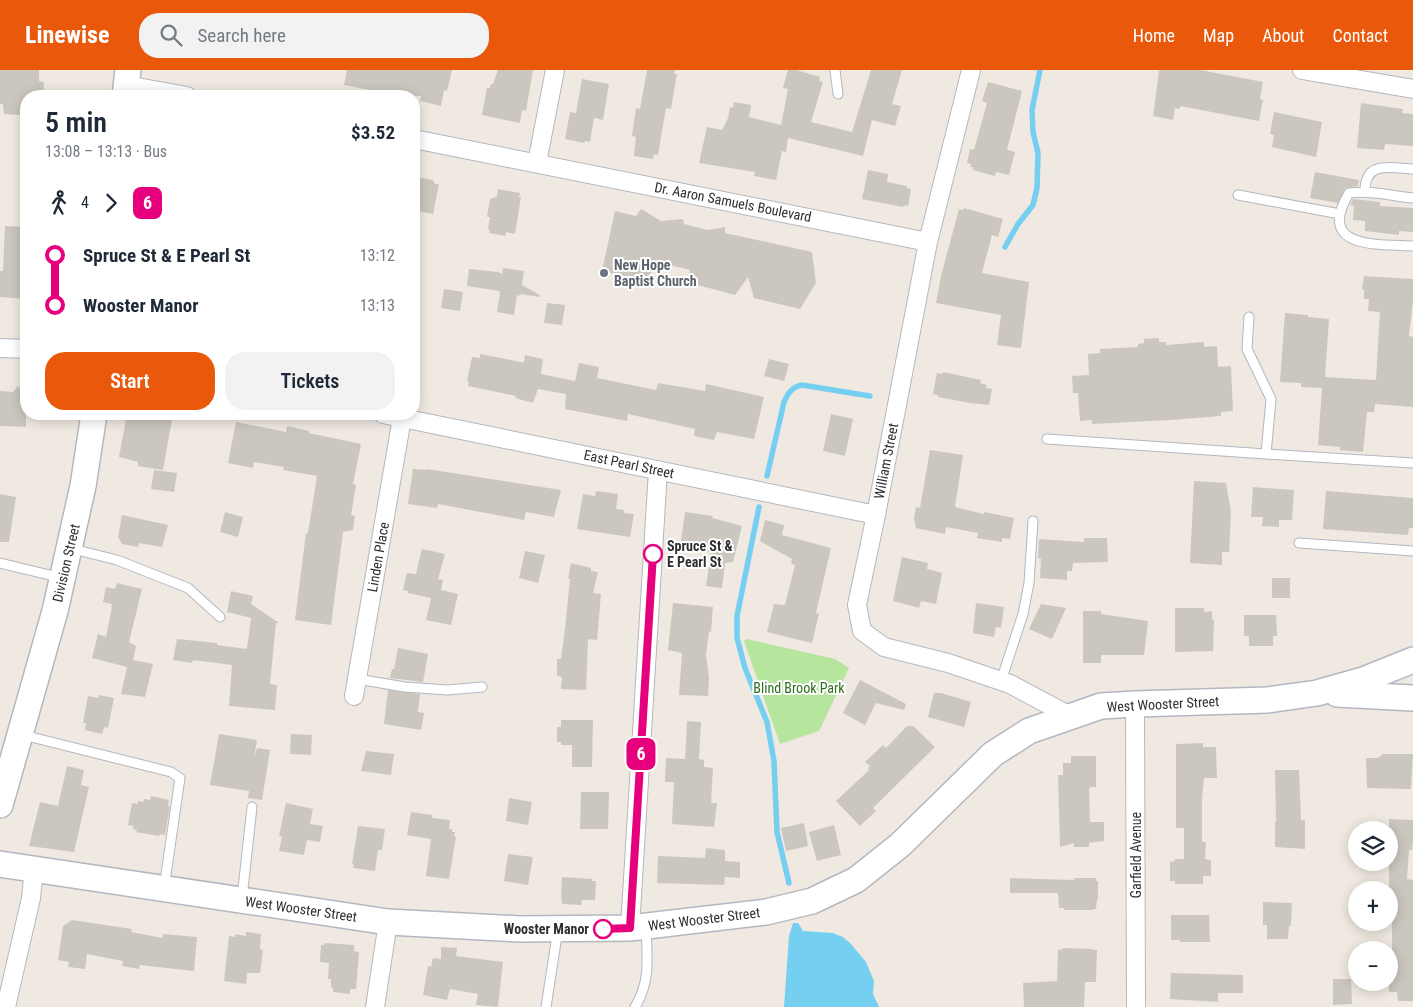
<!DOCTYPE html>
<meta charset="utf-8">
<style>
body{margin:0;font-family:"Roboto Condensed",sans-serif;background:#f2f2f3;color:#1f2937;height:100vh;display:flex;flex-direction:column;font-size:19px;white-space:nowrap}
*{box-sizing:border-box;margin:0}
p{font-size:16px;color:#747a83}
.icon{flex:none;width:28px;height:28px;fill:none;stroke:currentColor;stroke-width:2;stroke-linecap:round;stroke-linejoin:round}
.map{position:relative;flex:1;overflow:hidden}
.panel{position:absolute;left:20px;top:20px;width:400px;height:330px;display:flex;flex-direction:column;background:#fff;border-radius:20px;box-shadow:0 2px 12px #0003}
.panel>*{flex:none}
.badge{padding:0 10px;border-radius:8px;font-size:18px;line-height:32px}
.tools{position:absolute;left:1348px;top:751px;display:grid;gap:10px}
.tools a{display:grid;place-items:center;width:50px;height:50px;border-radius:50%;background:#fff;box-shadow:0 2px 12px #0003;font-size:25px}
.map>.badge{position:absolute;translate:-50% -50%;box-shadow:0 0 0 2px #fff}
.legs{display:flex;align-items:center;gap:8px;height:55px;padding:0 25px;font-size:16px}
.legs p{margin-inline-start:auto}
.head{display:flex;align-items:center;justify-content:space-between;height:85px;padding:0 25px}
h1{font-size:28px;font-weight:600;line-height:38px}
.primary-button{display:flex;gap:10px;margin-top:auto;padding:10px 25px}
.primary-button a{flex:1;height:58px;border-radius:20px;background:#ea580c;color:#fff;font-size:20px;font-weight:600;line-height:58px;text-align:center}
.primary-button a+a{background:#f2f2f3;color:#1f2937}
ul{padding:0 25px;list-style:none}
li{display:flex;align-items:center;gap:18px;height:50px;font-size:19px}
li i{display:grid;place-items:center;width:8px;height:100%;margin:0 6px;background:currentColor}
li i::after{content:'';width:12px;height:12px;margin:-6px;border:4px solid;border-radius:50%;background:#fff}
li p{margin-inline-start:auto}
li:first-child i{background:linear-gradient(#0000 50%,currentColor 0)}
li:last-child i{background:linear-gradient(currentColor 50%,#0000 0)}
header{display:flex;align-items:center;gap:30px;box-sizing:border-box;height:70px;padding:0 25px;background:#ea580c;color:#fff}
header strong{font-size:24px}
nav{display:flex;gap:28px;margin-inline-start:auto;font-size:18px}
.search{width:350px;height:45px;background:#f2f2f3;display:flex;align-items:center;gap:12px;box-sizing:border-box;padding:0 18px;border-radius:20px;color:#747a83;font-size:19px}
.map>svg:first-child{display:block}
.green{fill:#b6e59e}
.water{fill:#75cff0}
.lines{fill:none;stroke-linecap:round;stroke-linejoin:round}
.stream{stroke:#75cff0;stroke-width:5.5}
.building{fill:#cbc7bf}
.lane-casing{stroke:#b4b7c1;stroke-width:11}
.street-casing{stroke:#b4b7c1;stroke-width:20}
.secondary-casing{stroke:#b4b7c1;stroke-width:28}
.lane{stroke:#fff;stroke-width:9}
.street{stroke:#fff;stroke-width:18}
.secondary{stroke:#fff;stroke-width:25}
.line-1-casing{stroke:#fff;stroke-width:11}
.line-1{stroke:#e6007e;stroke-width:8}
.worship-dot{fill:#6b7280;stroke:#fff;stroke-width:2}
.stop-1-dot{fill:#fff;stroke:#e6007e;stroke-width:2.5}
.labels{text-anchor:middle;stroke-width:4;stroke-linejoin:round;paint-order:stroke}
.street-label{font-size:14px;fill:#2e2e2e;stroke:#fff}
.worship-label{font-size:14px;font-weight:bold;fill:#5b616d;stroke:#fff;text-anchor:start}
.stop-label{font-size:14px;font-weight:bold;fill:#2e2e2e;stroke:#fff;text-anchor:start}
.park-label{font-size:14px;fill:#2c6e1b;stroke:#fff}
</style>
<header>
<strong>Linewise</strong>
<div class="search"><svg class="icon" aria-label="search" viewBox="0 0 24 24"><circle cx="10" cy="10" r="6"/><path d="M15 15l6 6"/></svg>Search here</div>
<nav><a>Home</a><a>Map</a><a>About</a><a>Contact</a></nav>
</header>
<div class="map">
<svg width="1413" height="937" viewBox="0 0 1413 937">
<rect width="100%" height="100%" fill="#efe9e1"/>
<!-- green -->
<path class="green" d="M747 569 835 589 849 598 819 661 780 674 744 571Z"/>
<!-- water -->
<path class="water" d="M793 853H798L803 861 833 863 843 867 851 874 866 892 874 911 873 924 879 937H784L789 866Z"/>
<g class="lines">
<!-- stream -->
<path class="stream" d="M1005 177 1018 154 1033 135 1037 118 1038 83 1033 62 1032 40 1040 0
M767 406 784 332C788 323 792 317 802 315L870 326
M759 437 737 546V568L745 598 767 652 774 691 777 762 789 813"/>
</g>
<!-- building -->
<path class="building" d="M0 0H39V11L44 12 43 26H26V41H21L19 45 4 44 3 34H0Z
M347 0H452L447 21 444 20 441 36 420 31 421 26H402L344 15Z
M498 0H533L526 41 522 40 520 53 482 45 487 18H490L491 14H493Z
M647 0H675L674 4H677L671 39 666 38 658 85 654 84 653 89 634 86 636 67 632 66 636 38 640 39Z
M788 0H796L820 7 819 11 823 12 811 52 852 62 871 0H902L892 34 901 36 895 56 872 50 863 86 788 68 786 82 782 81 776 110 754 106 755 102 699 93 707 57 722 60 728 48 730 37 733 38 734 32 751 35 749 47 781 55 788 19 783 18Z
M1161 0H1200L1263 12 1260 29 1263 30 1259 51 1180 36V39L1175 38 1173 50 1153 46 1159 1Z
M582 9 609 14 603 50 594 48 590 72 585 71 584 73 565 69 570 42 576 43Z
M988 12 1022 21 1007 80 1015 82 1009 105 996 102 995 106 973 100V97H970L971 94 967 93 970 79 974 80 987 33 982 31Z
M1361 33 1403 39 1402 43 1413 44V76L1385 74 1384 80 1357 78Z
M1274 42 1322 52 1316 87 1272 77 1274 65 1270 64Z
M868 100 888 104 887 112 907 116V118L911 119 908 136 904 135 903 137 862 129Z
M1315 102 1359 110 1358 116 1345 118 1338 133 1310 128Z
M414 107 433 110 435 114H439L433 144 414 140Z
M498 119 520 123 519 127H521L515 164 506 162 505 166 489 163 490 159H488L490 147H487L490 129 497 127Z
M1353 129 1380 132V136L1413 138V162L1399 161V165L1365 161V151L1353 150 1354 136 1350 135Z
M964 138 1003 149 998 167 992 165 982 203 1029 212 1021 278 997 275 1001 245 936 233 941 206 959 139 963 140Z
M641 139 661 151 683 149 684 154 708 160 725 157V163L812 182 816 213 800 239 754 228 748 207 735 225 690 213 687 211 690 200 654 191 650 208 637 205 636 209 602 201 615 141 636 146Z
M5 156 26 157V229L0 227V201H3Z
M503 198 524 201 522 215 540 225 539 227 521 224 520 226 517 225 514 245 497 242 500 223 499 221 467 216 469 199 498 202 502 204Z
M1364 206 1413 209V231L1409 266 1413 267V337L1375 334 1374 342H1367L1363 382 1340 380V377L1318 375 1322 318 1301 317V313L1280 312 1285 243 1308 245V247L1329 249 1325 307 1376 310 1380 242 1368 241 1369 229H1364V220L1362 219Z
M444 219 463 222 460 241 441 238Z
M547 233 565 235 562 255 544 253Z
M1159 268V272H1166V275L1204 272V277L1217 276 1218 297 1231 296 1233 341 1221 342V346L1170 350 1092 354V350L1080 351 1078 323H1073L1072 306 1089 305 1088 284 1100 283V279L1138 277V274L1144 273V269Z
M480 284 521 292H524L525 285 543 289 541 304 575 311 579 293 599 297 597 308 656 320 658 313 705 321 706 314 764 327 754 369 717 362 714 370 694 366 695 359 628 344 627 351 565 339 566 324 538 319 533 333 515 328 516 326 468 316 469 312 467 311 472 287 480 288Z
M769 289 789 294 784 311 764 306Z
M943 302 981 310 980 313 987 315 986 318 992 319 989 335 970 333 938 327V325L933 324 937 303 942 304Z
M18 316 26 324V357L0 356V321L13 322Z
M127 344H173L163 400 138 396V392L119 387Z
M831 344 853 349 845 386 823 381Z
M236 352 286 362 287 356 309 361V363L361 374 353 414 356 415 351 445 355 446 353 460 343 462 331 555 295 550 306 463H308L317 406 283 400 284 397 254 392 253 398 228 393Z
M930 380 963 385 955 437 984 444V442L1014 448 1010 469 1002 468V472L977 468 978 463 946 457 945 464 916 458 914 448 916 437 920 438Z
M413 399 427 400V399L561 420 554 447 526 442 524 450 438 434 437 438 408 434Z
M154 400 177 403 174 422 151 419Z
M1194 411 1226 413 1231 442 1229 482H1222V495L1190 493Z
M1253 417 1294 420 1292 450H1279V457L1262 456 1263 447H1251Z
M596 421 618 424 616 439 624 440V443L634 444 630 467 577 459 583 424 595 426Z
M1326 421 1413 428V458H1409L1408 465 1323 459Z
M0 424 16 427 9 472H0Z
M225 442 243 447 238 467 220 462Z
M685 442 713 446 712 448 742 456 733 492 725 493 722 518 706 516 711 482 680 478Z
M122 445 168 455 162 477 139 473 138 477 122 474 118 467Z
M765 450 784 455 782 465 831 478 816 543 819 544 812 573 767 562 774 534 785 535 795 495 791 494 792 489 760 471Z
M1084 468H1107L1108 492 1073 493 1072 501H1067V510L1040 508 1041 489 1038 488 1039 469 1084 472Z
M422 479 445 484 438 509 443 510 441 520 458 524 451 555 426 550 431 528 408 523V521L403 520 407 503 416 504Z
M525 481 545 485 538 513 519 508Z
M902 487 928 493 927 499 942 503 936 534 921 531 919 538 893 531Z
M571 493 591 498V501L598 502 593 523 601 524 597 570 588 569 586 620 561 619 562 607 557 606V589H561L565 559 570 509H568Z
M1272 508H1290V528H1272Z
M117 513 142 519 129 572 136 576 133 590 153 594 145 627 121 624 127 597 92 588 98 564 106 567 112 537H111L112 534 103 532 106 517 115 519Z
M231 521 253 526 251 534 279 553H276L270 614 277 615 275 640 229 636 232 595 193 590 192 593 173 590 177 569 217 573V575L247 579 251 548 227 542Z
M673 533 713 537 711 562 709 561 706 585 709 608 708 626 679 625 682 583 668 580Z
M976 533 1004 537 1001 558 996 557 994 567 973 563Z
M1041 534 1066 538 1052 569 1029 559Z
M1175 538H1204V542L1212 541V550L1214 549 1213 581 1175 582Z
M1083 541H1101V544L1148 551 1144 585H1101V593H1083Z
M1244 545H1276L1277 566H1273V576H1249V566H1244Z
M398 578 428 584 423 612 390 608 392 599H394Z
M860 610 906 634 904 640 876 633 865 655 843 643Z
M388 620 420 624 418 642 424 643 421 660 384 654Z
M934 623H941L971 632 964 657 928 647Z
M99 625 114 628 108 658 104 657 102 664 85 660 86 653H83L88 626 98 628Z
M561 650H593L592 697H572V675H561V672H557V657H561Z
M687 651 701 652 699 689 704 690V697L713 698 711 733H717L714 757 672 754 674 712H665L666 688 685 689Z
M907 656H913L935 677 873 738 876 741 860 756 836 731 869 700 868 699 870 696 865 692 883 675 886 678Z
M219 664 257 670 254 688 257 678 270 680 262 730 248 728 249 721 210 715Z
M291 664 312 665 311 685 290 684Z
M1203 673V677H1216L1217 708H1204L1202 728V772H1206L1205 789 1211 790V806H1203V814H1175V811H1170V792L1175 791V789H1184V758H1176V674Z
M366 681 394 684 391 705 361 701Z
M1383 684H1413L1411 719 1367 718 1366 688H1378Z
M1071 686H1096V717H1090V719H1089L1090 752H1104V771L1089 773V777H1074V773L1060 777 1058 705H1063V693H1071Z
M67 696 84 700 81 715 89 717 74 782 29 776 40 732 58 736Z
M1275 700H1299L1301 750H1305V779L1275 777V752H1276Z
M581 722H609L608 759H580Z
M151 726 169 730 168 736H170L165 765 160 764 159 766 136 762 137 760 133 759 134 756 128 755 132 733 138 734V731L143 732 144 729 150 730Z
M509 728 532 732 528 755 506 751Z
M286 733 313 739 310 754 323 756 320 772 307 770 304 785 279 781 282 767 279 766Z
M411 742 432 745V748L450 750 449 759H452V762H455L454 766 456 767 449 809 426 806 431 769 407 765Z
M1389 749 1413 750V769L1412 780H1409L1407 809 1413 810V931H1398L1397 922H1389V886L1392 887V852H1389Z
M804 753 808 776 786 781 781 758Z
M834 755 841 785 817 791 809 762Z
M358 756 385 759 382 780H378L375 801 353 798 354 795 352 794Z
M706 778 725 780V791L740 792V808L725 807 724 815 657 813 658 786 705 788Z
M508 784 533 787 528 815 504 811Z
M562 807 592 809V811H596L595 830H582L581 835 562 834V829H561Z
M1010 808 1074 810V808H1096V811H1098V829H1097L1096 839H1093L1094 840H1064V838H1059L1058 823H1010Z
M1263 832 1292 833 1291 856H1289L1288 869H1267V855H1263Z
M1171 845H1209L1210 872H1180V870H1171Z
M72 850 132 859 131 862 163 868V864L197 867 194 901 140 895 139 899 122 896 123 891 87 884 85 899 68 897 69 892 58 890 63 856Z
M246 862 261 864 260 879 263 880 260 903H247L246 914 224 911 229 866 235 867V864L246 866Z
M325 873 354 875V881L359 882 356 919H350V924L333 922V918L331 917V909H328L329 893 320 892 321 875H324Z
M441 877 457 878 456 886 503 892 498 937 476 935 478 924 450 919 447 930 423 925 428 896 431 897 433 888 441 889Z
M1063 878 1093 879V880H1097L1096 912H1085L1084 937H1024L1023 913 1057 911 1058 880 1063 879Z
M1171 903 1243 905V923H1218V932L1170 929Z
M1333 909H1351L1352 934 1333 935Z"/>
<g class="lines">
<!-- lane casing -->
<g class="lane-casing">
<path id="lane" d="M835 0 838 24
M1365 121C1365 90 1391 98 1413 99
M1238 125 1340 144
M1413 128C1392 126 1370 120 1349 123 1316 179 1376 174 1413 176
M1249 247 1247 279 1271 329 1266 384 1413 393
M1047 369 1266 384
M1299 473 1413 481
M69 478 117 490 188 518 220 547
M0 493 62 508
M357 609 405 617 447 620 482 617
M1001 611 1023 544 1029 513 1033 451
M23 665 171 702 180 708 164 818
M242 828 252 737
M546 937 558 859
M635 937C651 911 647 887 646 857"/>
</g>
<!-- street casing -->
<g class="street-casing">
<path id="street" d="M971 0 928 172 876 445 857 535 862 561 884 577 948 593 1010 614 1070 646
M1302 0 1413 19
M126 15 187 26
M414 69 928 172
M537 93 555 0
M0 278 26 279
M383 344 876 445
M354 626 402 348
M1135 634 1136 937
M630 858 658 400
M6 937 31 828 34 799
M375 937 388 852"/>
</g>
<!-- secondary casing -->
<g class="secondary-casing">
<path id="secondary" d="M125 26 128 0
M1337 624 1413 628
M0 735 55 541 83 416 94 344
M0 794 388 852 520 859 630 858 766 842 812 831 856 810 900 775 993 684 1029 661 1101 636 1135 634 1268 630 1317 623 1363 610 1413 590"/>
</g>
<!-- lane -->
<use href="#lane" class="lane"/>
<!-- street -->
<use href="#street" class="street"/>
<!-- secondary -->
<use href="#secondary" class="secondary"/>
</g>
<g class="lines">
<!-- line-1 casing -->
<g class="line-1-casing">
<path id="line-1" d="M603 859 630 858 653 484"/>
</g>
<!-- line-1 -->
<use href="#line-1" class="line-1"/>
</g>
<!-- markers -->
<circle class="worship-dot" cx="604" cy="203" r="5"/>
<g class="stop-1-dot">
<circle cx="653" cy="484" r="9"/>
<circle cx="603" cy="859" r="9"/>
</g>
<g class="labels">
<!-- street labels -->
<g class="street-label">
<text transform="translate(733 132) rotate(11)" y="5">Dr. Aaron Samuels Boulevard</text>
<text transform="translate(886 391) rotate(-79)" y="5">William Street</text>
<text transform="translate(629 394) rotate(12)" y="5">East Pearl Street</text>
<text transform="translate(378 487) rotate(-80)" y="5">Linden Place</text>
<text transform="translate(66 493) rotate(-77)" y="5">Division Street</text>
<text transform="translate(1163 634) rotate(-3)" y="5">West Wooster Street</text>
<text transform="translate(1136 785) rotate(-90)" y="5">Garfield Avenue</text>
<text transform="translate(301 839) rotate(8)" y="5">West Wooster Street</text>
<text transform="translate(704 849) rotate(-7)" y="5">West Wooster Street</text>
</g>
<!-- worship labels -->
<g class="worship-label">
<text x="614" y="200">New Hope<tspan x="614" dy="16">Baptist Church</tspan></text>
</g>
<!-- stop labels -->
<g class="stop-label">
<text x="667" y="481">Spruce St &amp;<tspan x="667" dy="16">E Pearl St</tspan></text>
<text x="589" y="864" text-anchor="end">Wooster Manor</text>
</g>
<!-- park labels -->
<g class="park-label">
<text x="799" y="623">Blind Brook Park</text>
</g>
</g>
</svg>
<div class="tools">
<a><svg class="icon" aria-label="layers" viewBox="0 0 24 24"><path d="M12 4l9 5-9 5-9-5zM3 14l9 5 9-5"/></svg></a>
<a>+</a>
<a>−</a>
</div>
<b class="badge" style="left:641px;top:684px;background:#e6007e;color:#fff">6</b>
<section class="panel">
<div class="head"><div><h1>5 min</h1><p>13:08 – 13:13 · Bus</p></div><b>$3.52</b></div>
<div class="legs"><svg class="icon" aria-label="walk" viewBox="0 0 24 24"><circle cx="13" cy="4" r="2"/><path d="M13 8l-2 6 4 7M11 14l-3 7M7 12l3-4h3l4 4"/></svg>4<svg class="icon" aria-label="forward" viewBox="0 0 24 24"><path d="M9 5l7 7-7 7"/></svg><b class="badge" style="background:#e6007e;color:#fff">6</b></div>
<ul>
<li><i style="color:#e6007e"></i><b>Spruce St &amp; E Pearl St</b><p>13:12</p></li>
<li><i style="color:#e6007e"></i><b>Wooster Manor</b><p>13:13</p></li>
</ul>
<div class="primary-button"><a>Start</a><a>Tickets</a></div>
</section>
</div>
